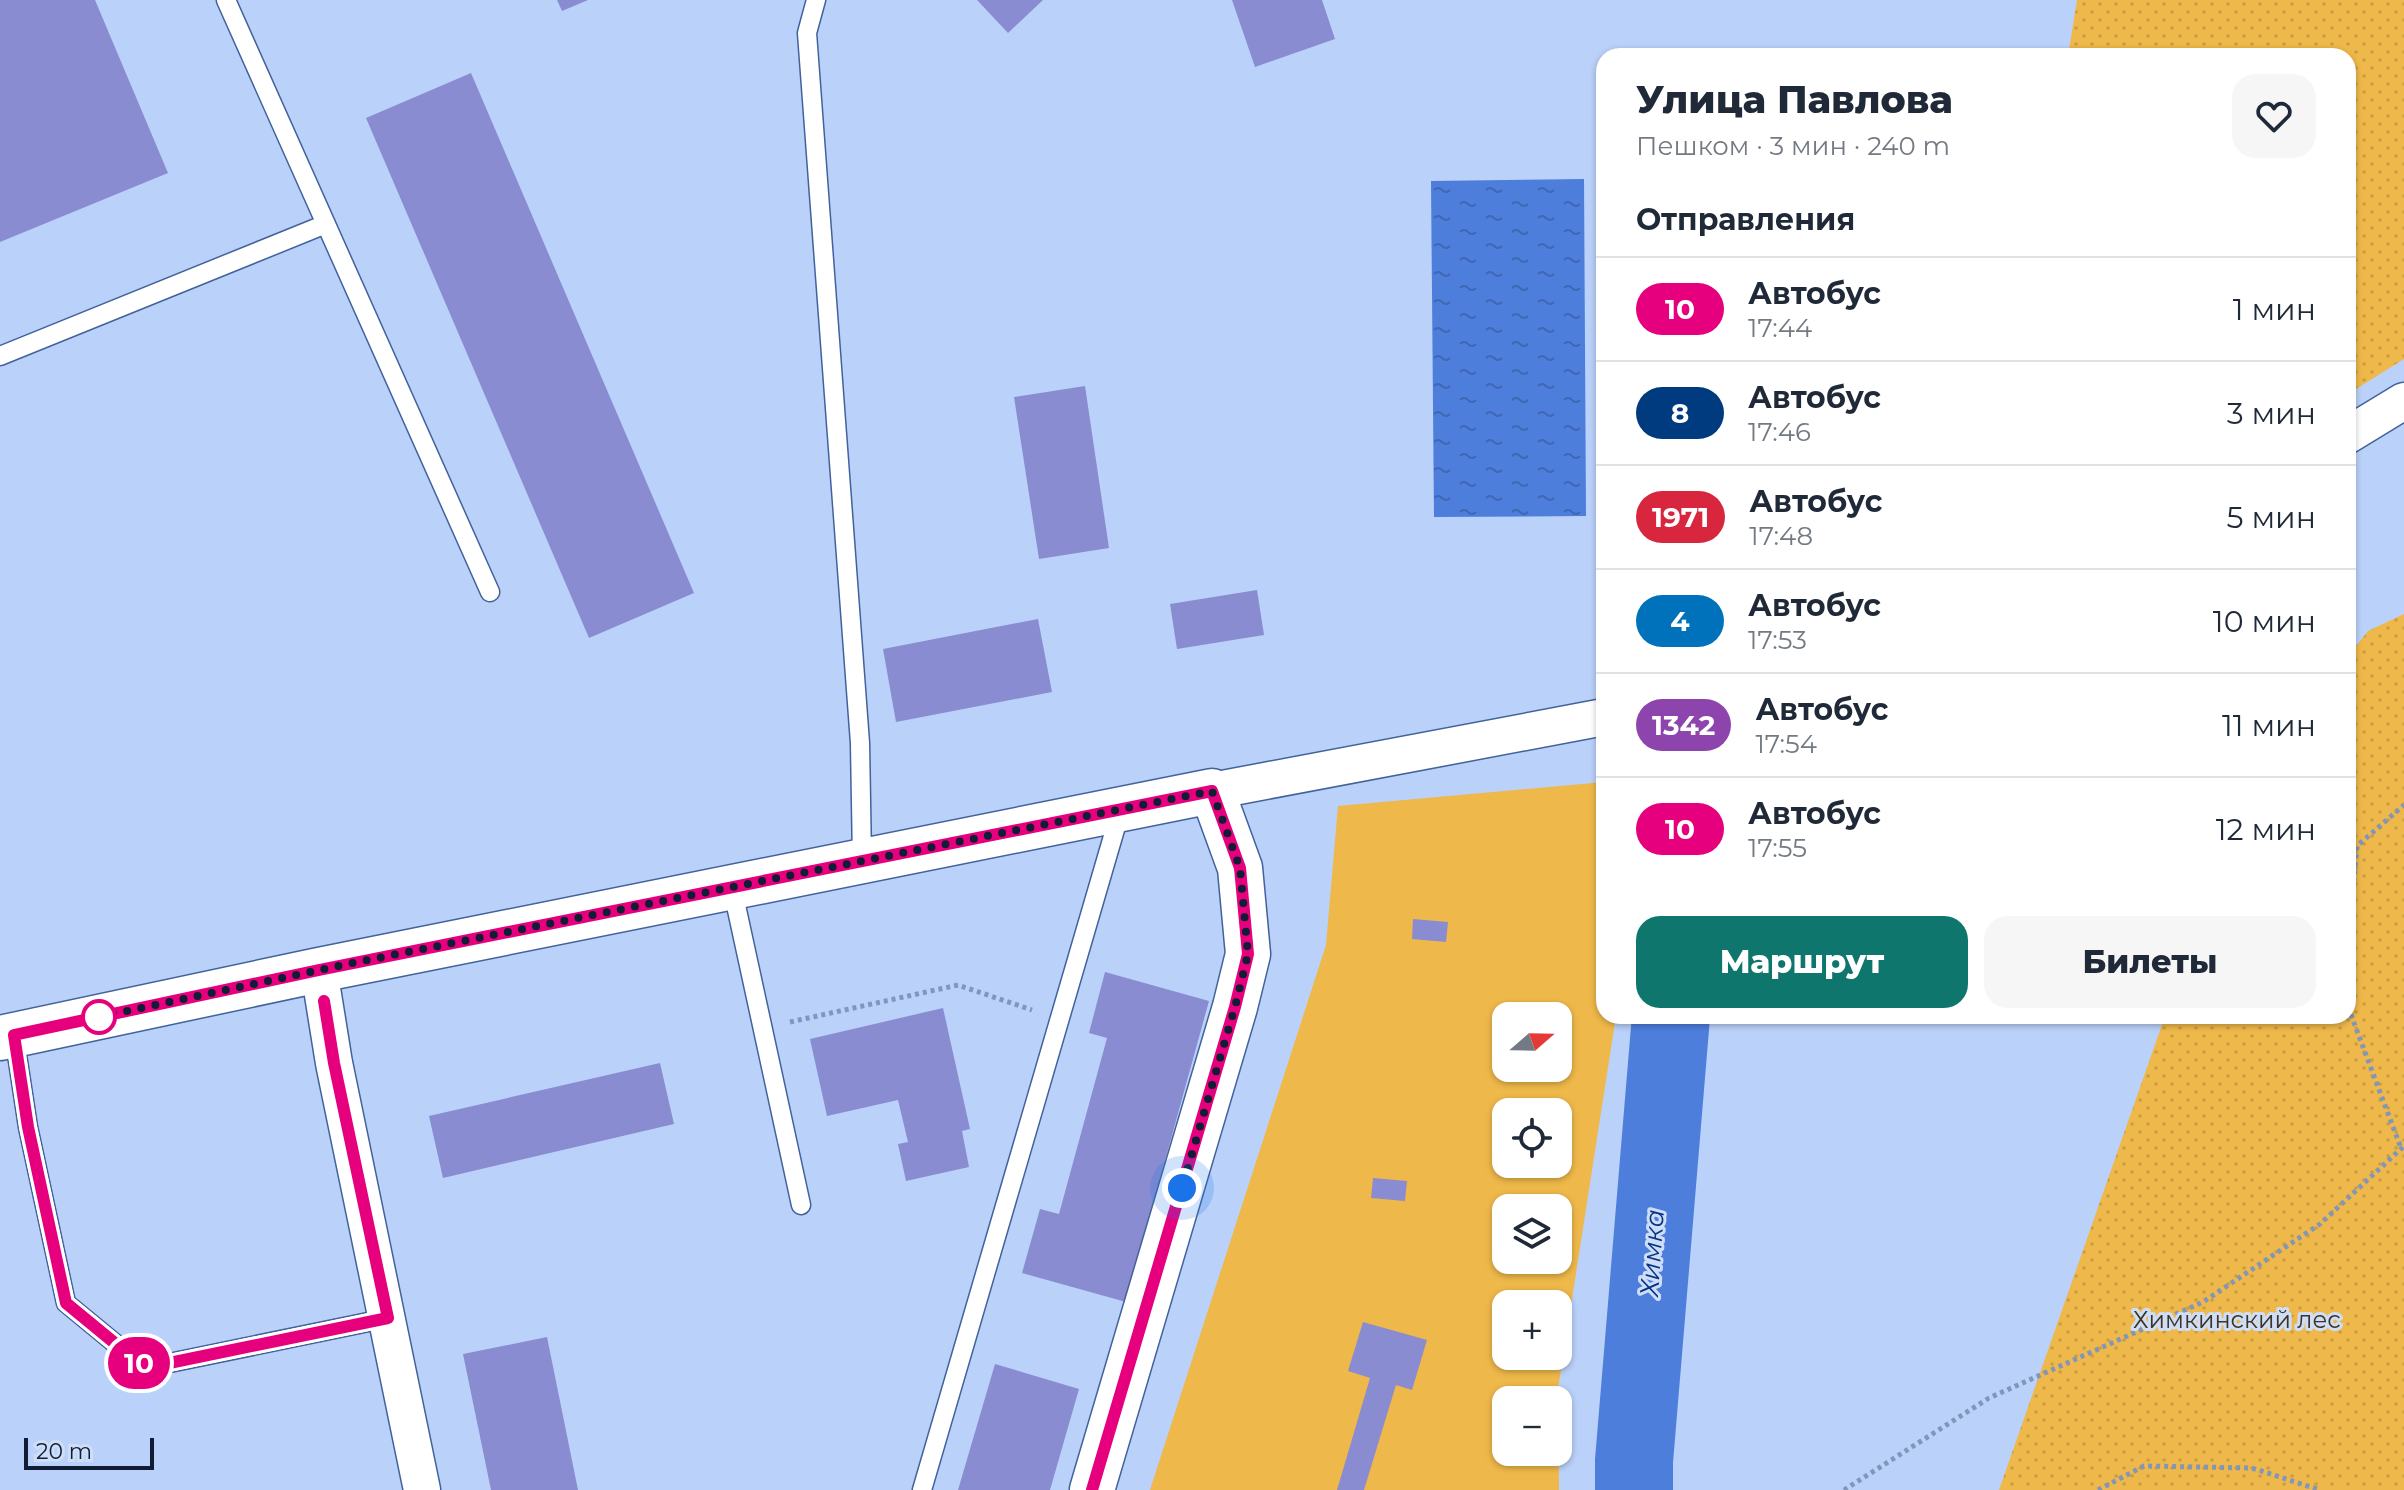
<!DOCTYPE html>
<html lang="ru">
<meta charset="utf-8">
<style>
body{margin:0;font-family:Montserrat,sans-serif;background:#f6f6f7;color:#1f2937;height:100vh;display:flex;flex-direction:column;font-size:30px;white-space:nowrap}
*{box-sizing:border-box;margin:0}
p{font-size:26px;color:#747a83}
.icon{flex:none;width:44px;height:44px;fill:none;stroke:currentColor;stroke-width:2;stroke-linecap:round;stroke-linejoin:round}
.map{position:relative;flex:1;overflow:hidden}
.side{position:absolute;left:1596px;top:48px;width:760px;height:976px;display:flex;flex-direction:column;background:#fff;border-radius:24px;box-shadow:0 2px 6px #0004}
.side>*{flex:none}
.badge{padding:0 16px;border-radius:26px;font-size:28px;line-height:52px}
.needle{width:52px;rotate:70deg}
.tools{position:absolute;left:1492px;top:1002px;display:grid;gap:16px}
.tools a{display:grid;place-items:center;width:80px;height:80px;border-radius:16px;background:#fff;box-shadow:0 2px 6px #0004;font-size:40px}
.scale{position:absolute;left:24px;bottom:20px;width:130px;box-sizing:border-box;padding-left:8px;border:4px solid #101d35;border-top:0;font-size:22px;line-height:28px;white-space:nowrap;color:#101d35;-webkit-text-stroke:6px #cedef8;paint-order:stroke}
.you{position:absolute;width:40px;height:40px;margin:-20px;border:6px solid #fff;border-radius:50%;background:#1a73e8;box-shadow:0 0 0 12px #1a73e833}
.map>.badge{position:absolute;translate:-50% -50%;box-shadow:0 0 0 4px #fff}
h2{padding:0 40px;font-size:30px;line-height:72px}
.round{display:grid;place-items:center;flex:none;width:84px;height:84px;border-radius:24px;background:#f6f6f7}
.headline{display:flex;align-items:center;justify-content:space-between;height:136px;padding:0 40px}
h1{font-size:38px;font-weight:800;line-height:60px}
.primary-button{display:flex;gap:16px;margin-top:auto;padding:16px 40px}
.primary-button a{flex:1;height:92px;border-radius:24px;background:#0f766e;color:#fff;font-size:32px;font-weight:800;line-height:92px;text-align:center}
.primary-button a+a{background:#f6f6f7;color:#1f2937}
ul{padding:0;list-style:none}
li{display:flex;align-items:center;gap:24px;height:104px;padding:0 40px;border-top:2px solid #e0e1e3}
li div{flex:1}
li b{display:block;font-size:30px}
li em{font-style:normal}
li .badge{min-width:88px;font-weight:700;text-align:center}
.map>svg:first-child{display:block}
.park{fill:url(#park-dots)}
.garden{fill:#efb84a;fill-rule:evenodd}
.water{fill:url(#water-ripples)}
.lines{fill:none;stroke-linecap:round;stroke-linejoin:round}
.river{stroke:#4d7edc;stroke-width:78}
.building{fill:#8a8cd1}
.lane-casing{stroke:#42629c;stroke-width:21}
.street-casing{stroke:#42629c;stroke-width:39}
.secondary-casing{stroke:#42629c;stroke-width:47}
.path{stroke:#8296b9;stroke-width:5;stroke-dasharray:4 4;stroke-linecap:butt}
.lane{stroke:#fff;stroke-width:18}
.street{stroke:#fff;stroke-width:36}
.secondary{stroke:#fff;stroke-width:44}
.line-casing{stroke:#fff;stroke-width:18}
.line{stroke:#e6007e;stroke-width:12}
.walk{stroke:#101d35;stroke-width:8;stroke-dasharray:0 14.4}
.stop-dot{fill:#fff;stroke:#e6007e;stroke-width:4}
.labels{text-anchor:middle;stroke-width:6;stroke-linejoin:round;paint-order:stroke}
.park-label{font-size:24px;fill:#3f3420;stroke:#cedef8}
.water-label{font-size:26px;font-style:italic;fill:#083386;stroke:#cedef8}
</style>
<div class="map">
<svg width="2404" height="1490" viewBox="0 0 2404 1490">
<defs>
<pattern id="park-dots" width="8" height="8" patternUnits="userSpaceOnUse" patternTransform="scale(2)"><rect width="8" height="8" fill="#efb84a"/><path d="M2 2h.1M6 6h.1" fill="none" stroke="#cc9e41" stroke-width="1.8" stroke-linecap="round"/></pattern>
<pattern id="water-ripples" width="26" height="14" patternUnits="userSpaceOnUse" patternTransform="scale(2)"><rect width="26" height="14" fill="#4d7edc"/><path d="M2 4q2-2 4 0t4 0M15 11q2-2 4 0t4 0" fill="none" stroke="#3f67b3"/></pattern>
</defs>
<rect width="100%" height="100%" fill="#bad1f9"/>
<!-- park -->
<path class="park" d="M2077 0H2404V359L2348 394V56H2068Z
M2404 614V1490H1999L2165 1016H2348V656L2368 631Z"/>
<!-- garden -->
<path class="garden" d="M1604 782V1016H1616L1558 1389 1559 1490H1150L1326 945 1338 806ZM1506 1016H1558V1068H1506ZM1506 1112H1558V1164H1506ZM1506 1208H1558V1260H1506ZM1506 1304H1558V1356H1506ZM1506 1400H1558V1452H1506Z"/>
<!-- water -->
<path class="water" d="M1584 179 1586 516 1434 517 1431 181Z"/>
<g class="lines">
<!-- river -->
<path class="river" d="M1634 1490V1461L1671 1016"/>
</g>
<!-- building -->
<path class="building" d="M0 0H95L168 173 0 242Z
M557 0H588L562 11Z
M977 0H1043L1008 33Z
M1232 0H1322L1335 39 1255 67Z
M471 73 694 593 589 638 366 118Z
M1085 386 1109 548 1039 559 1014 397Z
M1257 590 1264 635 1177 649 1170 604Z
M1038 619 1052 692 896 722 883 649Z
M1413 919 1448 922 1446 942 1412 939Z
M1105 972 1209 1001 1126 1302 1022 1273 1040 1209 1059 1214 1107 1038 1089 1033Z
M943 1008 970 1129 962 1131 969 1167 906 1181 898 1144 908 1142 898 1100 827 1116 810 1039Z
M660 1063 674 1124 443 1178 429 1116Z
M1373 1178 1407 1181 1405 1201 1371 1198Z
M1363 1322 1427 1340 1412 1390 1396 1385 1364 1490H1337L1370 1378 1348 1371Z
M547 1337 578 1490H491L463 1354Z
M995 1364 1079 1389 1050 1490H958Z"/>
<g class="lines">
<!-- lane casing -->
<g class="lane-casing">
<path id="lane" d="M226 0 490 592
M816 0 807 33 860 743 862 860
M0 356 326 224
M732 887 801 1205
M14 1035 28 1127 66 1303 145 1368 388 1318
M922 1490 1121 809"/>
</g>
<!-- street casing -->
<g class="street-casing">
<path id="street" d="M2348 435 2404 401
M1212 791 1604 717
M319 970 334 1063 422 1490"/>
</g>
<!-- secondary casing -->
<g class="secondary-casing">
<path id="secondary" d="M0 1038 319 970 1212 791 1240 868 1248 954 1235 1007 1092 1490"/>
</g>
<!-- path -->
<path class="path" d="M2348 946 2357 846 2404 805
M2348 1007 2401 1148
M790 1022 958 985 1032 1010
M1844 1490 1989 1398 2203 1302 2320 1224 2404 1146
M2098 1490 2144 1466 2252 1468 2320 1490"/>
<!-- lane -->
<use href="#lane" class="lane"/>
<!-- street -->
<use href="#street" class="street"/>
<!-- secondary -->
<use href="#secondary" class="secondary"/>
</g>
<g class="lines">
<!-- line casing -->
<g class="line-casing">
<path id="line" d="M324 1001 334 1063 388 1318 145 1368 66 1303 28 1127 14 1035 319 970 1212 791 1240 868 1248 954 1235 1007 1092 1490"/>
</g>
<!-- line -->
<use href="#line" class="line"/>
<!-- walk -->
<path class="walk" d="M99 1017 348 964 1212 791 1240 868 1248 954 1235 1007 1182 1188"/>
</g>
<!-- markers -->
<circle class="stop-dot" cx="99" cy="1017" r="16"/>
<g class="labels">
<!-- park labels -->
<g class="park-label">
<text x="2237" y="1328">Химкинский лес</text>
</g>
<!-- water labels -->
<g class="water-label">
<text transform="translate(1652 1253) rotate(-86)" y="9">Химка</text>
</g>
</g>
</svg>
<div class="tools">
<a><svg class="needle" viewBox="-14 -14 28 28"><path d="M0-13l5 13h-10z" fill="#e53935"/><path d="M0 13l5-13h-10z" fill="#747a83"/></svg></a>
<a><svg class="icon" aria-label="locate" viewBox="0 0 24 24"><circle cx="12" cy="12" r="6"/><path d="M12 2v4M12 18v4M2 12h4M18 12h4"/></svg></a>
<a><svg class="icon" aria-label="layers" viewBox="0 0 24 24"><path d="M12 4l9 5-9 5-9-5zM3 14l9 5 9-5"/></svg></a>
<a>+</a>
<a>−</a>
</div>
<div class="scale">20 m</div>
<div class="you" style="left:1182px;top:1188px"></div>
<b class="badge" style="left:139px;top:1363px;background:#e6007e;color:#fff">10</b>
<section class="side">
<div class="headline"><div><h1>Улица Павлова</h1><p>Пешком · 3 мин · 240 m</p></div><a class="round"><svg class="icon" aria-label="heart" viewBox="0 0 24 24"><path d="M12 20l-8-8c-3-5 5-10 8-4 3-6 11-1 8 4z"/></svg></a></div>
<h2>Отправления</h2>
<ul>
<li><span class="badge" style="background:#e6007e;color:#fff">10</span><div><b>Автобус</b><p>17:44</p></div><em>1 мин</em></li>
<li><span class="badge" style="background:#003b80;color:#fff">8</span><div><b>Автобус</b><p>17:46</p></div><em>3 мин</em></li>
<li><span class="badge" style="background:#d7263d;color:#fff">1971</span><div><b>Автобус</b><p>17:48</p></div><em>5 мин</em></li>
<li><span class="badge" style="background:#0072bc;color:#fff">4</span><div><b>Автобус</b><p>17:53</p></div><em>10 мин</em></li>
<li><span class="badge" style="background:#8e44ad;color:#fff">1342</span><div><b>Автобус</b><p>17:54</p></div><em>11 мин</em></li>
<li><span class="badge" style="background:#e6007e;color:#fff">10</span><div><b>Автобус</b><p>17:55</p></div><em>12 мин</em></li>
</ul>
<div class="primary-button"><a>Маршрут</a><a>Билеты</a></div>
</section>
</div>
